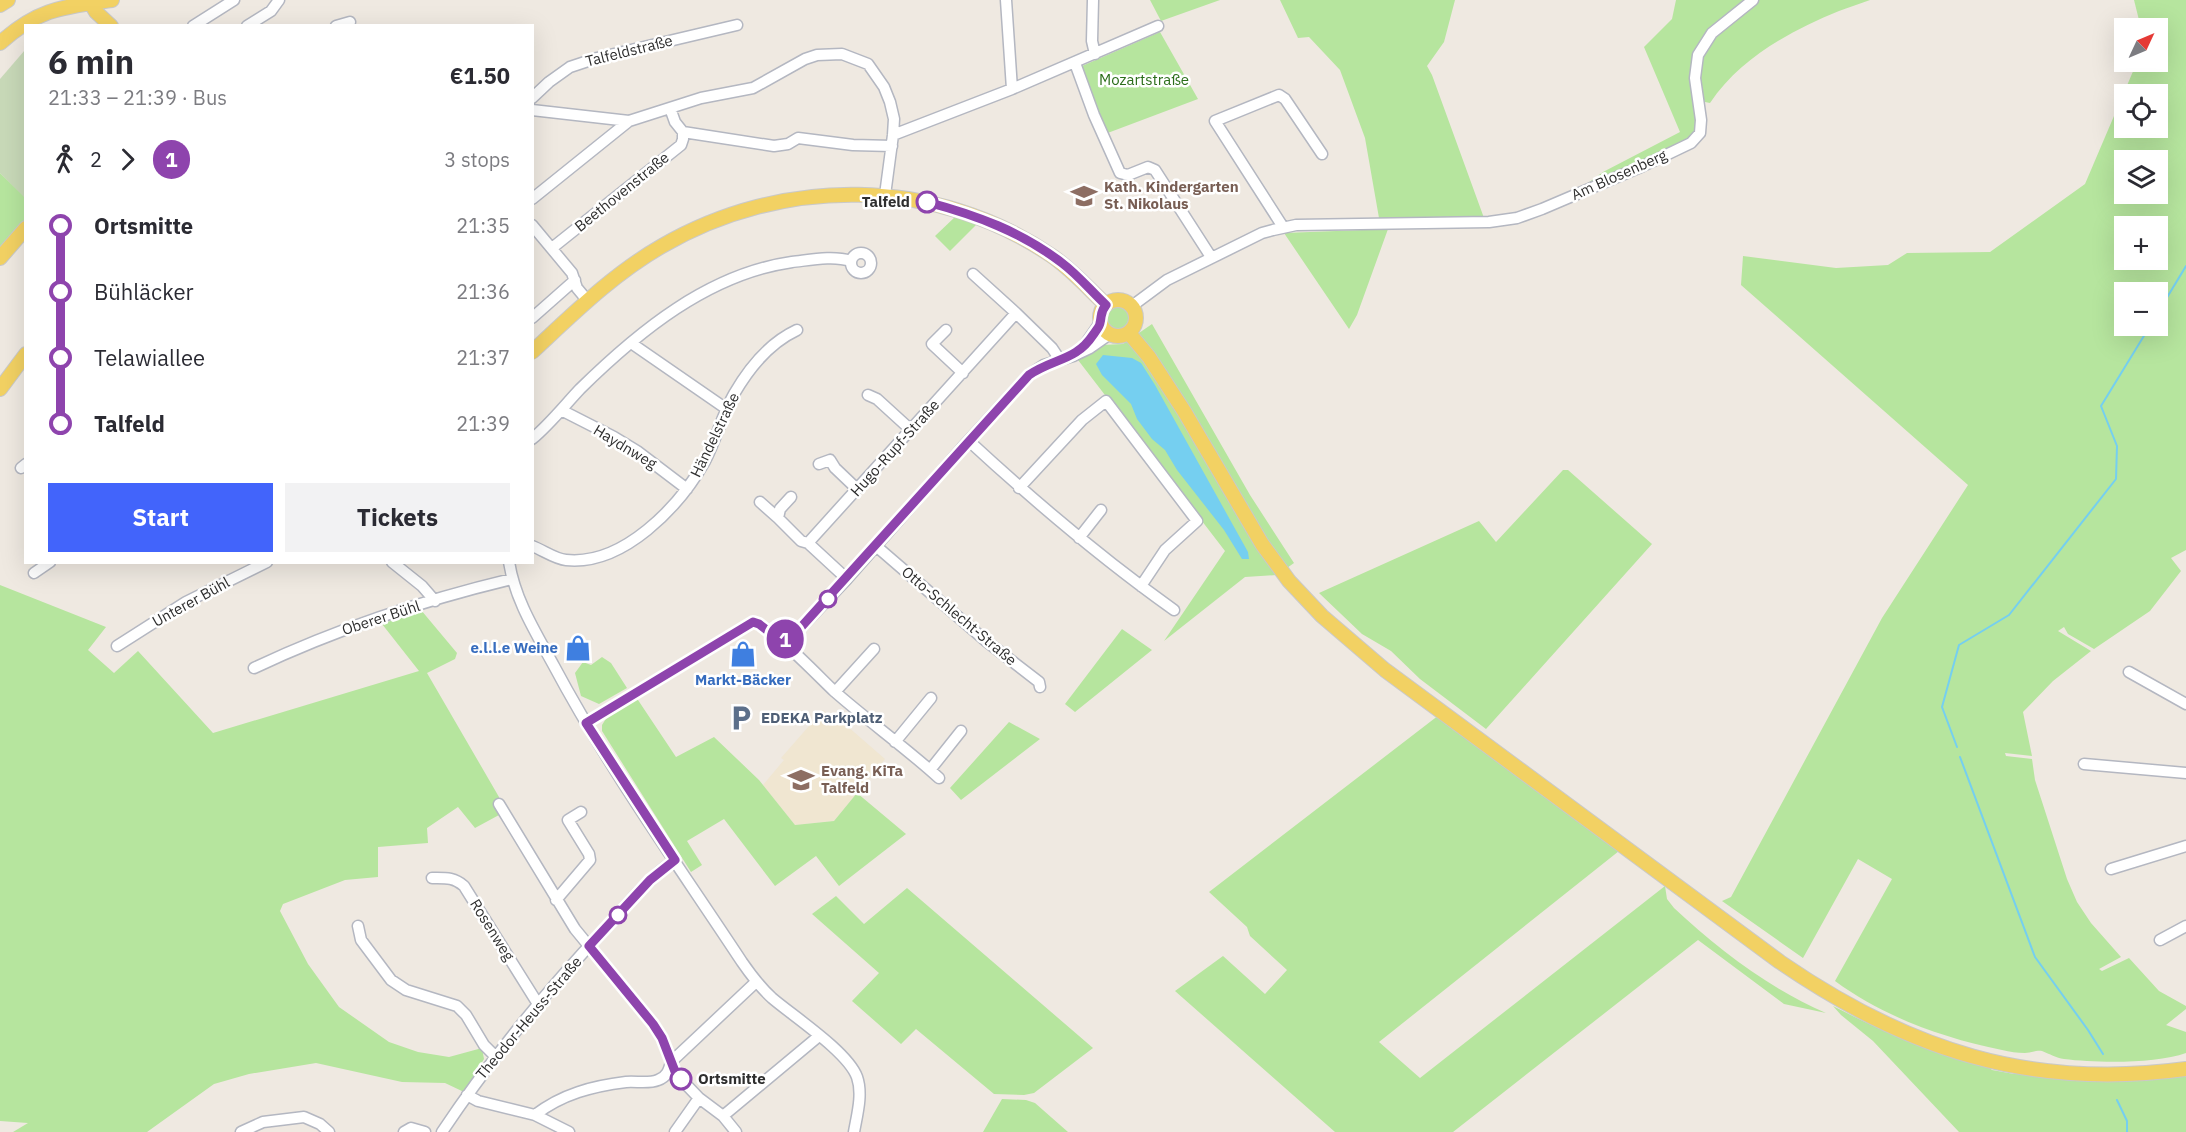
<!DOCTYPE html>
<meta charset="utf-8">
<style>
body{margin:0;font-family:"IBM Plex Sans",sans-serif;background:#f2f2f3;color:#2b2b33;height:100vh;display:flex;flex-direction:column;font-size:22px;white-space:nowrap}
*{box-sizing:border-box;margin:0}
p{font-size:20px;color:#7c7c81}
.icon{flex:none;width:33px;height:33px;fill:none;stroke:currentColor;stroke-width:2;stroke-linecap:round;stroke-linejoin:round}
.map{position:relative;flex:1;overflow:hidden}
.side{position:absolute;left:24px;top:24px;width:510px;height:540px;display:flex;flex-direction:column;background:#fff;border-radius:0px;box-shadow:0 6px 24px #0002}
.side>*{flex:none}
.badge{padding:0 12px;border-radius:20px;font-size:21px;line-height:39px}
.needle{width:39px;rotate:46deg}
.controls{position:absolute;left:2114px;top:18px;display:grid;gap:12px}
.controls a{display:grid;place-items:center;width:54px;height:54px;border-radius:0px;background:#fff;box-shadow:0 6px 24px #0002;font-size:30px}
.map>.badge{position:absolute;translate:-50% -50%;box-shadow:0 0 0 3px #fff}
.legs{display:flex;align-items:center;gap:9px;height:66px;padding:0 24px;font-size:20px}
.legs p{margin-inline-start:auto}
.headline{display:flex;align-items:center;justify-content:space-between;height:102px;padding:0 24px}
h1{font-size:33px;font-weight:800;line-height:45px}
.cta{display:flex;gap:12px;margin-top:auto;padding:12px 24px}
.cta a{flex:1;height:69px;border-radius:0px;background:#4264fb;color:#fff;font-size:24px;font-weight:800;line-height:69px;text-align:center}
.cta a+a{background:#f2f2f3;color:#2b2b33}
ul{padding:0 24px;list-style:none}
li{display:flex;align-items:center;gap:21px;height:66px;font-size:22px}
li i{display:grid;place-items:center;width:9px;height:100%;margin:0 8px;background:currentColor}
li i::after{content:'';width:15px;height:15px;margin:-8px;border:4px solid;border-radius:50%;background:#fff}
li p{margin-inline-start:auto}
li:first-child i{background:linear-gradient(#0000 50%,currentColor 0)}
li:last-child i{background:linear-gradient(currentColor 50%,#0000 0)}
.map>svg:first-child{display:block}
.education{fill:#f0e6d1}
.green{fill:#b6e59e;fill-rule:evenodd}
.cemetery{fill:#c8d9b8}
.water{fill:#75cff0}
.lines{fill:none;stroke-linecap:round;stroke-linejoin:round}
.stream{stroke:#75cff0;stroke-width:2}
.minor-casing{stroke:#b4b7c1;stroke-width:13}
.major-casing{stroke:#c9c9c9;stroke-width:16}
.minor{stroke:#fff;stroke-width:10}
.major{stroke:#f2d163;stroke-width:14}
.line-1-casing{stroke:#fff;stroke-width:14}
.line-1{stroke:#8e44ad;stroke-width:9}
.stop-1-dot{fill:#fff;stroke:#8e44ad;stroke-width:3}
.labels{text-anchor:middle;stroke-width:5;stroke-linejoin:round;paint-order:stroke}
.street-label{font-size:15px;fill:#2e2e2e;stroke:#fff}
.park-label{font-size:15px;fill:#2c6e1b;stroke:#fff}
.education-label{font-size:15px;font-weight:bold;fill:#785e54;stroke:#fff;text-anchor:start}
.stop-label{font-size:15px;font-weight:bold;fill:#2e2e2e;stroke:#fff;text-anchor:end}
.shop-label{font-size:15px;font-weight:bold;fill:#366cbe;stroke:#fff;text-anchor:end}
.service-label{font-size:15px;font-weight:bold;fill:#4e5e75;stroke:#fff;text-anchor:start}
</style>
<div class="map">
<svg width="2186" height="1132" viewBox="0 0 2186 1132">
<rect width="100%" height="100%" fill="#efe9e1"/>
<!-- education -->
<path class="education" d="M823 710 836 722 839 719 885 759 834 821 795 825 763 785 784 760 781 758Z"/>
<!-- green -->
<path class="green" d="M1150 0H1220L1161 21Z
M1280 0H1455L1444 42 1427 66 1432 75 1484 218 1391 222 1379 218 1365 138 1340 70 1309 37 1298 38Z
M1676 0H1747L1696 53 1698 127 1688 141 1581 188 1603 172 1680 132 1644 47 1672 19Z
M1751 0H1870C1860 4 1849 7 1839 11 1790 31 1740 58 1710 103L1700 101 1697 80 1707 43Z
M2134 0H2186V550L2171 558 2181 571 2150 611 2094 649 2068 634 2064 627 2058 631 2091 651 2053 681 2023 712 2032 756 2005 753 2006 756 2032 759 2035 780 2067 879 2077 902 2091 923 2121 957 2099 969 2102 971 2129 958 2159 991 2186 1006V1009L2166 1025 2186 1032V1053C2156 1064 2096 1063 2064 1059 2056 1058 2050 1054 2042 1051 2037 1050 2030 1053 2025 1053 2017 1053 2010 1052 2002 1050 1943 1038 1884 1017 1835 981L1892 879 1858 859 1803 958 1722 901 1731 897 1882 618 1968 485 1741 285 1743 256 1836 268 1888 265 1907 253 1990 252 2085 184 2137 62H2157V28H2141ZM2124 94H2157V128H2124ZM2124 160H2157V194H2124ZM2124 226H2157V260H2124ZM2157 292V326H2124V292Z
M1160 32 1198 99 1105 134 1096 113 1082 66Z
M0 173 26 198 25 220 0 253Z
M956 216 978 223 950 251 935 236Z
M1388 229 1357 315 1349 329 1284 233Z
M1105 319a13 13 0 1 1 26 0a13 13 0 1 1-26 0Z
M1152 324 1250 495 1294 563 1277 575 1245 577 1164 641 1225 551 1078 360 1102 345 1123 344Z
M1563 470H1568L1652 544 1486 729 1420 679 1391 651 1362 634 1319 593 1479 521 1496 542Z
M0 585 106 627 88 650 114 673 138 651 213 733 419 671 382 624 421 610 457 653 455 659 427 673 499 797V815L475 828 458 807 427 828 428 843 378 847V877L345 880 283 904 280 911 308 964 339 1007 389 1042 418 1052 449 1057 482 1048 484 1059 464 1092 445 1083 402 1082 316 1063 249 1074 214 1084 147 1132H13L28 1123 0 1121Z
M1122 629 1152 650 1075 712 1065 704Z
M602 657 611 663 627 688 599 704 581 696 575 673 583 662 591 665Z
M636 697 676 757 714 737 759 780 795 825 834 821 857 793 906 834 839 886 816 856 775 886 724 819 687 841 702 865 691 872 602 731V725L607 717Z
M1439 715 1619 851 1379 1042 1420 1078 1665 886 1667 899 1674 908C1718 949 1770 989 1826 1013L1784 1004 1698 940 1453 1132H1335L1175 991 1223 956 1265 994 1287 970 1250 936 1247 927 1209 892Z
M1009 722 1040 739 961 800 950 788Z
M907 888 1093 1048 1034 1093 1024 1095 994 1094 916 1029 901 1044 852 1001 879 973 812 914 836 896 864 924Z
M1833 1006C1885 1033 1932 1053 1989 1067L1992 1070 2014 1074 2015 1070 2186 1072V1132H1959L1873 1041 1841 1015Z
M1002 1099 1026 1100 1035 1103 1068 1132H983Z"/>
<!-- cemetery -->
<path class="cemetery" d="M25 50V198L0 173V79Z"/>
<!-- water -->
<path class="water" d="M1103 355 1132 358 1141 363 1155 385 1248 552 1249 559H1242L1224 530 1177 470 1165 450 1152 439 1137 419 1131 404 1102 375 1096 364Z"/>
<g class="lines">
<!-- stream -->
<path class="stream" d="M2157 314 2186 266
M1957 747 1942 707 1959 645 2009 615 2116 479 2117 446 2101 406 2150 326
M1960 757 2035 957 2088 1030 2103 1054
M2117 1100 2127 1121V1132"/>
<!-- minor casing -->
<g class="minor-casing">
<path id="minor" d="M1006 0 1012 89
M1093 0 1092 41 1095 54
M193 26 234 0
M247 26 271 11 279 0
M336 26 350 22
M1075 63 1094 115 1120 173 1128 175 1148 167 1155 170 1211 257
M532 98 549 82 570 67 597 58 737 25
M670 108 675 122 683 132 774 146 788 144 798 138 853 145 892 146
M532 110 629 121 701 98 753 88 805 59 817 55 842 54 868 64 884 87 890 102 894 119 893 135 885 195
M893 135 1012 89 1158 26
M532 199 629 121
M532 225 572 273 577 288 587 300
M1283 227 1215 121 1279 95 1285 99 1322 154
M552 248 681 145 683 139V132
M851 263a10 10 0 1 1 20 0a10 10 0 1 1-20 0Z
M973 274 1016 313
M1132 306 1167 280 1262 233 1273 230 1296 225 1489 222 1517 218 1542 209 1643 166 1691 143 1700 133 1701 120 1695 78 1698 55 1712 33 1753 0
M532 318 575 280
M946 330 932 344 963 373
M631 343 728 410
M1082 349 1100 323
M868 395 877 399 911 430
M561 410 614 437 637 451 687 489
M532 439C550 424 564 406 580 389 638 332 708 274 792 262 810 260 833 255 851 261
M969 441C1034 501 1101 558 1174 610
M819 464 830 460 835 468 857 489
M21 468 26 464
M1019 488 1082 420 1106 401 1197 521 1165 550 1141 586
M791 497 780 509 778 518 801 541 808 543
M760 502 778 518
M1079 538 1101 510
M532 546C543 550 555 559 566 560 623 566 679 507 705 461 716 440 722 415 734 394 749 368 769 343 797 330
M876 546 986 641 1039 682 1040 687
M392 562 422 586 435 601
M509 562C515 600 536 633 554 666 609 769 678 865 742 962 751 975 760 987 772 998 793 1016 848 1052 857 1077 863 1094 857 1115 854 1132
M34 573 50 562
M847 579 808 543 1016 313 1052 348 1060 360
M781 641 793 636 847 579 962 448 1029 375 1044 365 1073 356 1090 348 1110 334
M117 646 186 602 267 562
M254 668C337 629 424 600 512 579
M2129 672 2186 704
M835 692 874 649
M586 723 753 622C771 626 818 676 834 691 868 721 905 747 939 778
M895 742 931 698
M2084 764 2186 773
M930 770 961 731
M499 804 575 929 653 1024 662 1038 676 1074 699 1098 723 1116 736 1132
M2111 869 2186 846
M432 878C445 878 454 877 464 886L538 1004
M556 900 590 860 589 854 568 820 581 812
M358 926 361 940 391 980 406 990 457 1006 466 1015 484 1045 495 1056
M2160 940 2186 926
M467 1095 478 1101 535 1115 569 1132
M535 1115C562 1094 593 1086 626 1082 636 1081 649 1084 658 1080 667 1077 669 1070 671 1062L756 982
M723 1116 819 1036
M241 1132 263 1122 304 1117 320 1124 329 1132
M404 1132 411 1128 425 1132
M442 1132C490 1060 544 994 603 931 626 906 647 879 675 860
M675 1132 699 1098"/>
</g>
<!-- major casing -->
<g class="major-casing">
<path id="major" d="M89 0 96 12 111 26
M0 5 8 0
M0 43C39 8 63 7 112 0
M0 258 26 228
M1100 318a18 18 0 1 1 36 0a18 18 0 1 1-36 0Z
M1129 333 1149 357 1184 411 1262 544 1289 581 1322 616 1385 670 1780 962C1908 1050 2030 1090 2186 1069
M532 352C573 314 613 274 662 246 783 176 935 176 1052 256 1072 270 1088 288 1106 305
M0 389 26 354"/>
</g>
<!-- minor -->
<use href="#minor" class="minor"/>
<!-- major -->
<use href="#major" class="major"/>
</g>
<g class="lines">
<!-- line-1 casing -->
<g class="line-1-casing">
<path id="line-1" d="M681 1079 676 1074 662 1038 653 1024 589 946 650 880 675 860 586 723 753 622 759 624 781 641 793 636 1029 375C1054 358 1076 361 1093 335 1095 332 1100 326 1100 323 1102 315 1100 312 1106 305 1091 291 1078 275 1062 263 1022 232 976 215 927 202"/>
</g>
<!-- line-1 -->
<use href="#line-1" class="line-1"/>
</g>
<!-- icons -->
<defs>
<g id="school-bare" transform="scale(2.07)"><path d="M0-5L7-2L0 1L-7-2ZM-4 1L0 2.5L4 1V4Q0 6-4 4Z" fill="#8d6e63" stroke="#fff" stroke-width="2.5" paint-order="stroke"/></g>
<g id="shop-bare" transform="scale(2.07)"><path d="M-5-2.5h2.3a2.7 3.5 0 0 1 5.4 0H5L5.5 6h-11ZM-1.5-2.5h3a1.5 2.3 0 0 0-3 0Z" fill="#3f7fe0" stroke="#fff" stroke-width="2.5" paint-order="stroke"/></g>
<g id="parking-bare" transform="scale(2.07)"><path d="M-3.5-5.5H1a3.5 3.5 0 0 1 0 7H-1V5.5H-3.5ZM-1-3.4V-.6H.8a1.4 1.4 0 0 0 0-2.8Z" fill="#5c6f8a" stroke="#fff" stroke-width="2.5" paint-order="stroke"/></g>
</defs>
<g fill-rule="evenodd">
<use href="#school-bare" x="1084" y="196"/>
<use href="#shop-bare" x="578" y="648"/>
<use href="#shop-bare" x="743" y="654"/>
<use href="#parking-bare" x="741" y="718"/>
<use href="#school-bare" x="801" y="780"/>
</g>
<!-- markers -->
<g class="stop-1-dot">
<circle cx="927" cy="202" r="10"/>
<circle cx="828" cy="599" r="8"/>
<circle cx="618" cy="915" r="8"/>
<circle cx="681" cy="1079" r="10"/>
</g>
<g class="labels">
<!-- street labels -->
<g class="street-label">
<text transform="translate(629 51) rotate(-14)" y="5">Talfeldstraße</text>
<text transform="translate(1619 175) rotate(-24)" y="5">Am Blosenberg</text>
<text transform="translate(622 192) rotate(-39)" y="5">Beethovenstraße</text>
<text transform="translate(715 435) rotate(-64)" y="5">Händelstraße</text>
<text transform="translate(625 447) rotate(31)" y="5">Haydnweg</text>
<text transform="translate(895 448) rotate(-48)" y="5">Hugo-Rupf-Straße</text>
<text transform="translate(191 602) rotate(-29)" y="5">Unterer Bühl</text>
<text transform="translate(959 616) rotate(40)" y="5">Otto-Schlecht-Straße</text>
<text transform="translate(381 618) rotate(-18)" y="5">Oberer Bühl</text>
<text transform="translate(492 930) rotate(58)" y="5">Rosenweg</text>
<text transform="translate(529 1018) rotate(-50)" y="5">Theodor-Heuss-Straße</text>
</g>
<!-- park labels -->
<g class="park-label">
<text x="1144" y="85">Mozartstraße</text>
</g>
<!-- education labels -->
<g class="education-label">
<text x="1104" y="192">Kath. Kindergarten<tspan x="1104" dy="17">St. Nikolaus</tspan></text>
<text x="821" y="776">Evang. KiTa<tspan x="821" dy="17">Talfeld</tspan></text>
</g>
<!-- stop labels -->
<g class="stop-label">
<text x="910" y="207">Talfeld</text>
<text x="698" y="1084" text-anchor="start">Ortsmitte</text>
</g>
<!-- shop labels -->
<g class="shop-label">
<text x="558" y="653">e.l.l.e Weine</text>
<text x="743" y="685" text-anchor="middle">Markt-Bäcker</text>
</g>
<!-- service labels -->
<g class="service-label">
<text x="761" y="723">EDEKA Parkplatz</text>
</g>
</g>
</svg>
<div class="controls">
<a><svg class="needle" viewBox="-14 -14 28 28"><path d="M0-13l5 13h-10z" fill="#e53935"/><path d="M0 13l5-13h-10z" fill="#7c7c81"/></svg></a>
<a><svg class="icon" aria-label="locate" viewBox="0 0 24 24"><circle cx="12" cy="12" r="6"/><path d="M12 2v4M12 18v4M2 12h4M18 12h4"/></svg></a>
<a><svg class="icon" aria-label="layers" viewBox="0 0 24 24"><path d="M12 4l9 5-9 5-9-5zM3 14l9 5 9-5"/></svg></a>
<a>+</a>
<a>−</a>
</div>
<b class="badge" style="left:785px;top:639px;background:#8e44ad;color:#fff">1</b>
<section class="side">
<div class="headline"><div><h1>6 min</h1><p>21:33 – 21:39 · Bus</p></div><b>€1.50</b></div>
<div class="legs"><svg class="icon" aria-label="walk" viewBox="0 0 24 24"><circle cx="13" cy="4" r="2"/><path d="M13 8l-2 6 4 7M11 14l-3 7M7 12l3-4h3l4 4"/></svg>2<svg class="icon" aria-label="forward" viewBox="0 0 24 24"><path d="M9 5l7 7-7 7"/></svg><b class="badge" style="background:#8e44ad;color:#fff">1</b><p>3 stops</p></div>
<ul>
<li><i style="color:#8e44ad"></i><b>Ortsmitte</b><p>21:35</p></li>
<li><i style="color:#8e44ad"></i><span>Bühläcker</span><p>21:36</p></li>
<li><i style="color:#8e44ad"></i><span>Telawiallee</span><p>21:37</p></li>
<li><i style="color:#8e44ad"></i><b>Talfeld</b><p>21:39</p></li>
</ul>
<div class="cta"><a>Start</a><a>Tickets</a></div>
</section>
</div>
